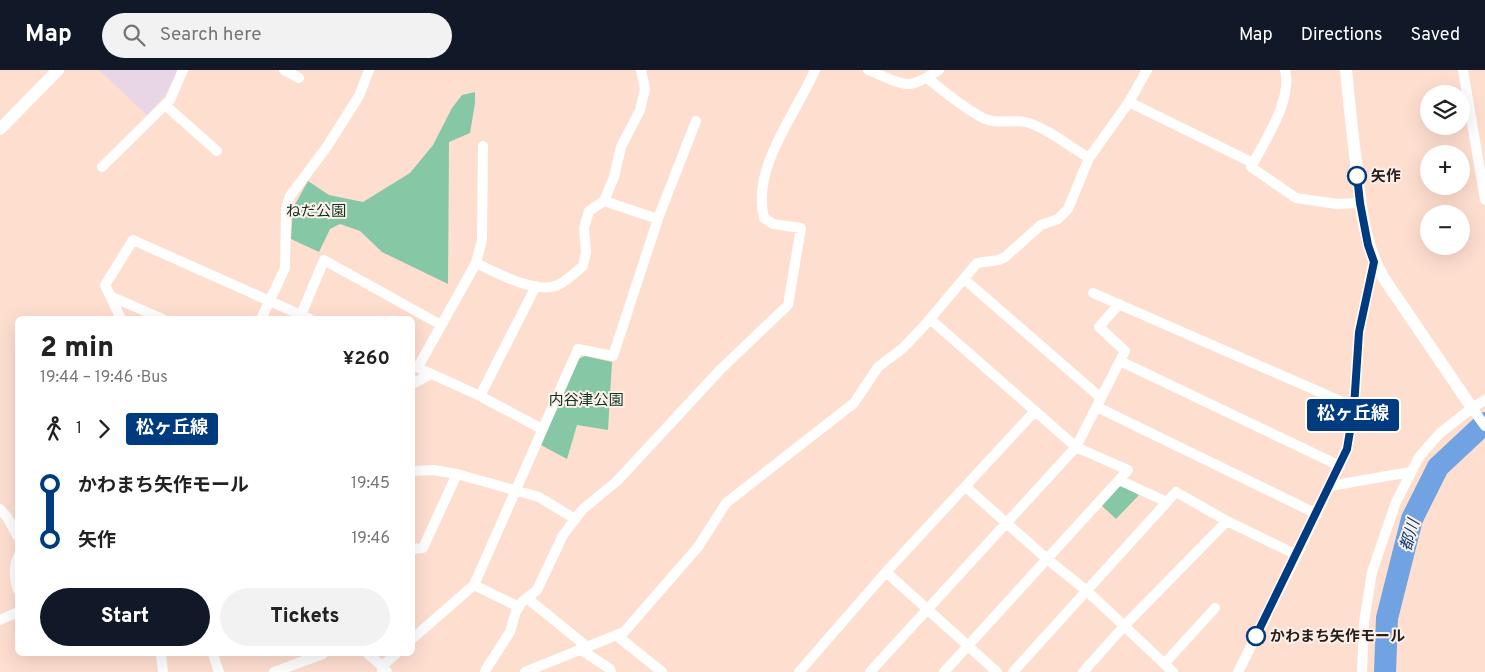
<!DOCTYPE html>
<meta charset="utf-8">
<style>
body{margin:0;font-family:Overpass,"Noto Sans JP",sans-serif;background:#f2f2f2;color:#222;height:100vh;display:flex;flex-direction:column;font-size:19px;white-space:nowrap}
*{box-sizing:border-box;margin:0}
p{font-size:16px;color:#767676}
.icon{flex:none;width:28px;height:28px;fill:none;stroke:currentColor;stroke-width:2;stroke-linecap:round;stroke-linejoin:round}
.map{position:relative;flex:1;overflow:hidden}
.panel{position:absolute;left:15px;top:246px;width:400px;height:340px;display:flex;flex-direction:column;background:#fff;border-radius:8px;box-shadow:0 5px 20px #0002}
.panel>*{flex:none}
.badge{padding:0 10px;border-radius:4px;font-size:18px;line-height:32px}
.buttons{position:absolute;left:1420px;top:15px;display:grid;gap:10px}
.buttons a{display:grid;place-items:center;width:50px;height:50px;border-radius:50%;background:#fff;box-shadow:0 5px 20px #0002;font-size:25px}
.map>.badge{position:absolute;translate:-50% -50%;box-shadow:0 0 0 2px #fff}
.legs{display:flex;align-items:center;gap:8px;height:55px;padding:0 25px;font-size:16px}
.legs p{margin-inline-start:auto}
.head{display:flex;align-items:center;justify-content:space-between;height:85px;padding:0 25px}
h1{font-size:28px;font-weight:800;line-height:38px}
.cta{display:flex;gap:10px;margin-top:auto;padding:10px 25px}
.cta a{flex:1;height:58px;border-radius:30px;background:#111827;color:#fff;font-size:20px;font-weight:800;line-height:58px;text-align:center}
.cta a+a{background:#f2f2f2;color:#222}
ul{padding:0 25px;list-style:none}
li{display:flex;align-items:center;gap:18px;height:55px;font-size:19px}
li i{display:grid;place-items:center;width:8px;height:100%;margin:0 6px;background:currentColor}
li i::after{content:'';width:12px;height:12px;margin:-6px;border:4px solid;border-radius:50%;background:#fff}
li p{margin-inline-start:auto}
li:first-child i{background:linear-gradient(#0000 50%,currentColor 0)}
li:last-child i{background:linear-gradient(currentColor 50%,#0000 0)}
header{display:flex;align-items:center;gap:30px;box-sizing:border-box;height:70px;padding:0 25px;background:#111827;color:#fff}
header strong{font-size:24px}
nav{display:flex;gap:28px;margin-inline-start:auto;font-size:18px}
.search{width:350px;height:45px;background:#f2f2f2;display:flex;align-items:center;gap:12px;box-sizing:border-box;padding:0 18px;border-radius:28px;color:#767676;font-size:19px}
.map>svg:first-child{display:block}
.education{fill:#e8d5e5}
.green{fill:#86c8a5}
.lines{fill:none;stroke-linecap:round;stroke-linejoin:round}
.river{stroke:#71a3e2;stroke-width:22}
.minor{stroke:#fff;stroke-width:10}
.tertiary{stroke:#fff;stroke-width:12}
.line-1-casing{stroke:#fff;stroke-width:11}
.line-1{stroke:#003b80;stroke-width:8}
.stop-1-dot{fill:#fff;stroke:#003b80;stroke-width:2.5}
.labels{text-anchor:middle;stroke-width:4;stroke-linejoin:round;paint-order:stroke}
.stop-label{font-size:15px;font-weight:bold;fill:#2a1e19;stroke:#fdf0ea;text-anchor:start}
.park-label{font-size:15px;fill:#0b3321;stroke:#fdf0ea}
.water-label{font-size:16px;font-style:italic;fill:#0c3f78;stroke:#fdf0ea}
</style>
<header>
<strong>Map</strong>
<div class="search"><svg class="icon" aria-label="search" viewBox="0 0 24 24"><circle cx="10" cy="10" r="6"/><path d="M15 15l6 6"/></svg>Search here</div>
<nav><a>Map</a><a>Directions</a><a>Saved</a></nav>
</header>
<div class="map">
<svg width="1485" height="602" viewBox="0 0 1485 602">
<rect width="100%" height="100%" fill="#fedecf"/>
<!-- education -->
<path class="education" d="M99 0H178L166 24 147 45Z"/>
<!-- green -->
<path class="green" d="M475 22V33L470 63 449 72 448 214 382 182 360 161 340 154 330 159 319 182 291 169 293 138 308 111 329 125 363 132 410 103 433 75 452 38 462 25Z
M585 286 612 292 608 360 577 355 567 389 539 374 578 289Z
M1122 416 1139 425 1116 449 1100 434 1114 418Z"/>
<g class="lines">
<!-- river -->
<path class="river" d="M1385 602 1387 548 1412 449 1438 397 1485 353"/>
<!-- minor -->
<path class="minor" d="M284 0 299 8
M868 0C879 4 899 15 910 14 920 13 931 5 939 0
M1285 0C1293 30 1264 72 1251 97L1296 128 1337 134 1360 133
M1463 0 1485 130
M927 8C945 22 963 38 983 48 996 55 1012 49 1025 52 1046 57 1070 77 1089 88
M1129 32 1253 93
M165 35 217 81
M483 76 482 170 476 193C496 202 535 225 558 215 567 211 576 202 583 196L586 182 584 158 589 141 604 131 614 107 621 77 640 40 645 19 641 0
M102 97 170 30 183 0
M604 131 658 149
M964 209 1101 328
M1093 223 1354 337
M110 226 163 249
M301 245 324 190 441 255
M121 249 105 215 133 170 310 249
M261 249 285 198 286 139 290 126 326 78 359 26 369 0
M930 249 1076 377 1128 400 944 602
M1120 291 1340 396
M412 295 480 326 542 359
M418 297 476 193
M412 314 431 304
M480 326 536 216
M1097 337 1317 444
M1472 338 1485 356
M412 401 433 400 457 404 539 427 575 449
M1119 410 1167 432
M1330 416 1410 402
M966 417 1047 489 1087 521 1173 602
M0 439 7 447 18 467
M412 479 423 478 457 404
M18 487C13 498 14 509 18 520
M886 502 997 602
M474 515 519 537
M527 528 586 576
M0 550 18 542
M616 565 662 602
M412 569 474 515 578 279 613 286 659 146 696 51
M580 579 610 599 611 602
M161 584 163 602
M213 584 219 602
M368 584 382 596V601
M1164 594 1215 538
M274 602 323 584
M387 602 382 596 396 584
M485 602 486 599 510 562 516 541 522 532 537 520 563 465 583 439 617 411 720 300 788 235 801 158 773 154 764 148C751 98 796 44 815 0
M525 602 624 562 698 477 726 433 854 333 878 297 903 278 924 256 977 193 999 190 1005 187 1041 155 1058 149 1068 139 1089 88 1129 32 1147 0
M799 602 886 502 1035 341
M870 602 1076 377 1125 281 1099 257 1119 234
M1013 602 1176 422 1227 451 1297 485
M1083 602 1125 555 1227 451
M1238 602 1297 485 1347 379 1354 337 1359 262 1374 192
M1362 602 1364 552 1372 502 1396 432 1419 387 1440 363 1472 338 1485 330"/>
<!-- tertiary -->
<path class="tertiary" d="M1346 0C1349 31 1352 61 1356 92 1360 132 1363 172 1383 207L1472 338
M0 59 58 0"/>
</g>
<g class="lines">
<!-- line-1 casing -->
<g class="line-1-casing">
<path id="line-1" d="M1256 566 1347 379 1354 337 1359 262 1374 192 1368 175 1360 133 1357 106"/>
</g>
<!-- line-1 -->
<use href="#line-1" class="line-1"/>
</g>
<!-- markers -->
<g class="stop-1-dot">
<circle cx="1357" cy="106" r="9"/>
<circle cx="1256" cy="566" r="9"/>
</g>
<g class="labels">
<!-- stop labels -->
<g class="stop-label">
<text x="1371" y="111">矢作</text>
<text x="1270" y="571">かわまち矢作モール</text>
</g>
<!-- park labels -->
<g class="park-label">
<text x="316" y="146">ねだ公園</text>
<text x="586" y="335">内谷津公園</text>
</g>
<!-- water labels -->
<g class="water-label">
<text transform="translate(1409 465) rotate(-74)" y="6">都川</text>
</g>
</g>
</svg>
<div class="buttons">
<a><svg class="icon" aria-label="layers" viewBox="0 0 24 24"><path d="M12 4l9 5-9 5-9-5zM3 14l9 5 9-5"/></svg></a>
<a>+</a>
<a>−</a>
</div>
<b class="badge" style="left:1353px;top:345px;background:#003b80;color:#fff">松ヶ丘線</b>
<section class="panel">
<div class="head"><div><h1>2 min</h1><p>19:44 – 19:46 · Bus</p></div><b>¥260</b></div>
<div class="legs"><svg class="icon" aria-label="walk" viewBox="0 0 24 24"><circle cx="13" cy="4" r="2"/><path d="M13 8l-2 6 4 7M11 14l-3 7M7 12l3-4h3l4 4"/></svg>1<svg class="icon" aria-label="forward" viewBox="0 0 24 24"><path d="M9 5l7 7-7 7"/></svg><b class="badge" style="background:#003b80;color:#fff">松ヶ丘線</b></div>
<ul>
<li><i style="color:#003b80"></i><b>かわまち矢作モール</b><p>19:45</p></li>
<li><i style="color:#003b80"></i><b>矢作</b><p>19:46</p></li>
</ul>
<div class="cta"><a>Start</a><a>Tickets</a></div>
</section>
</div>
